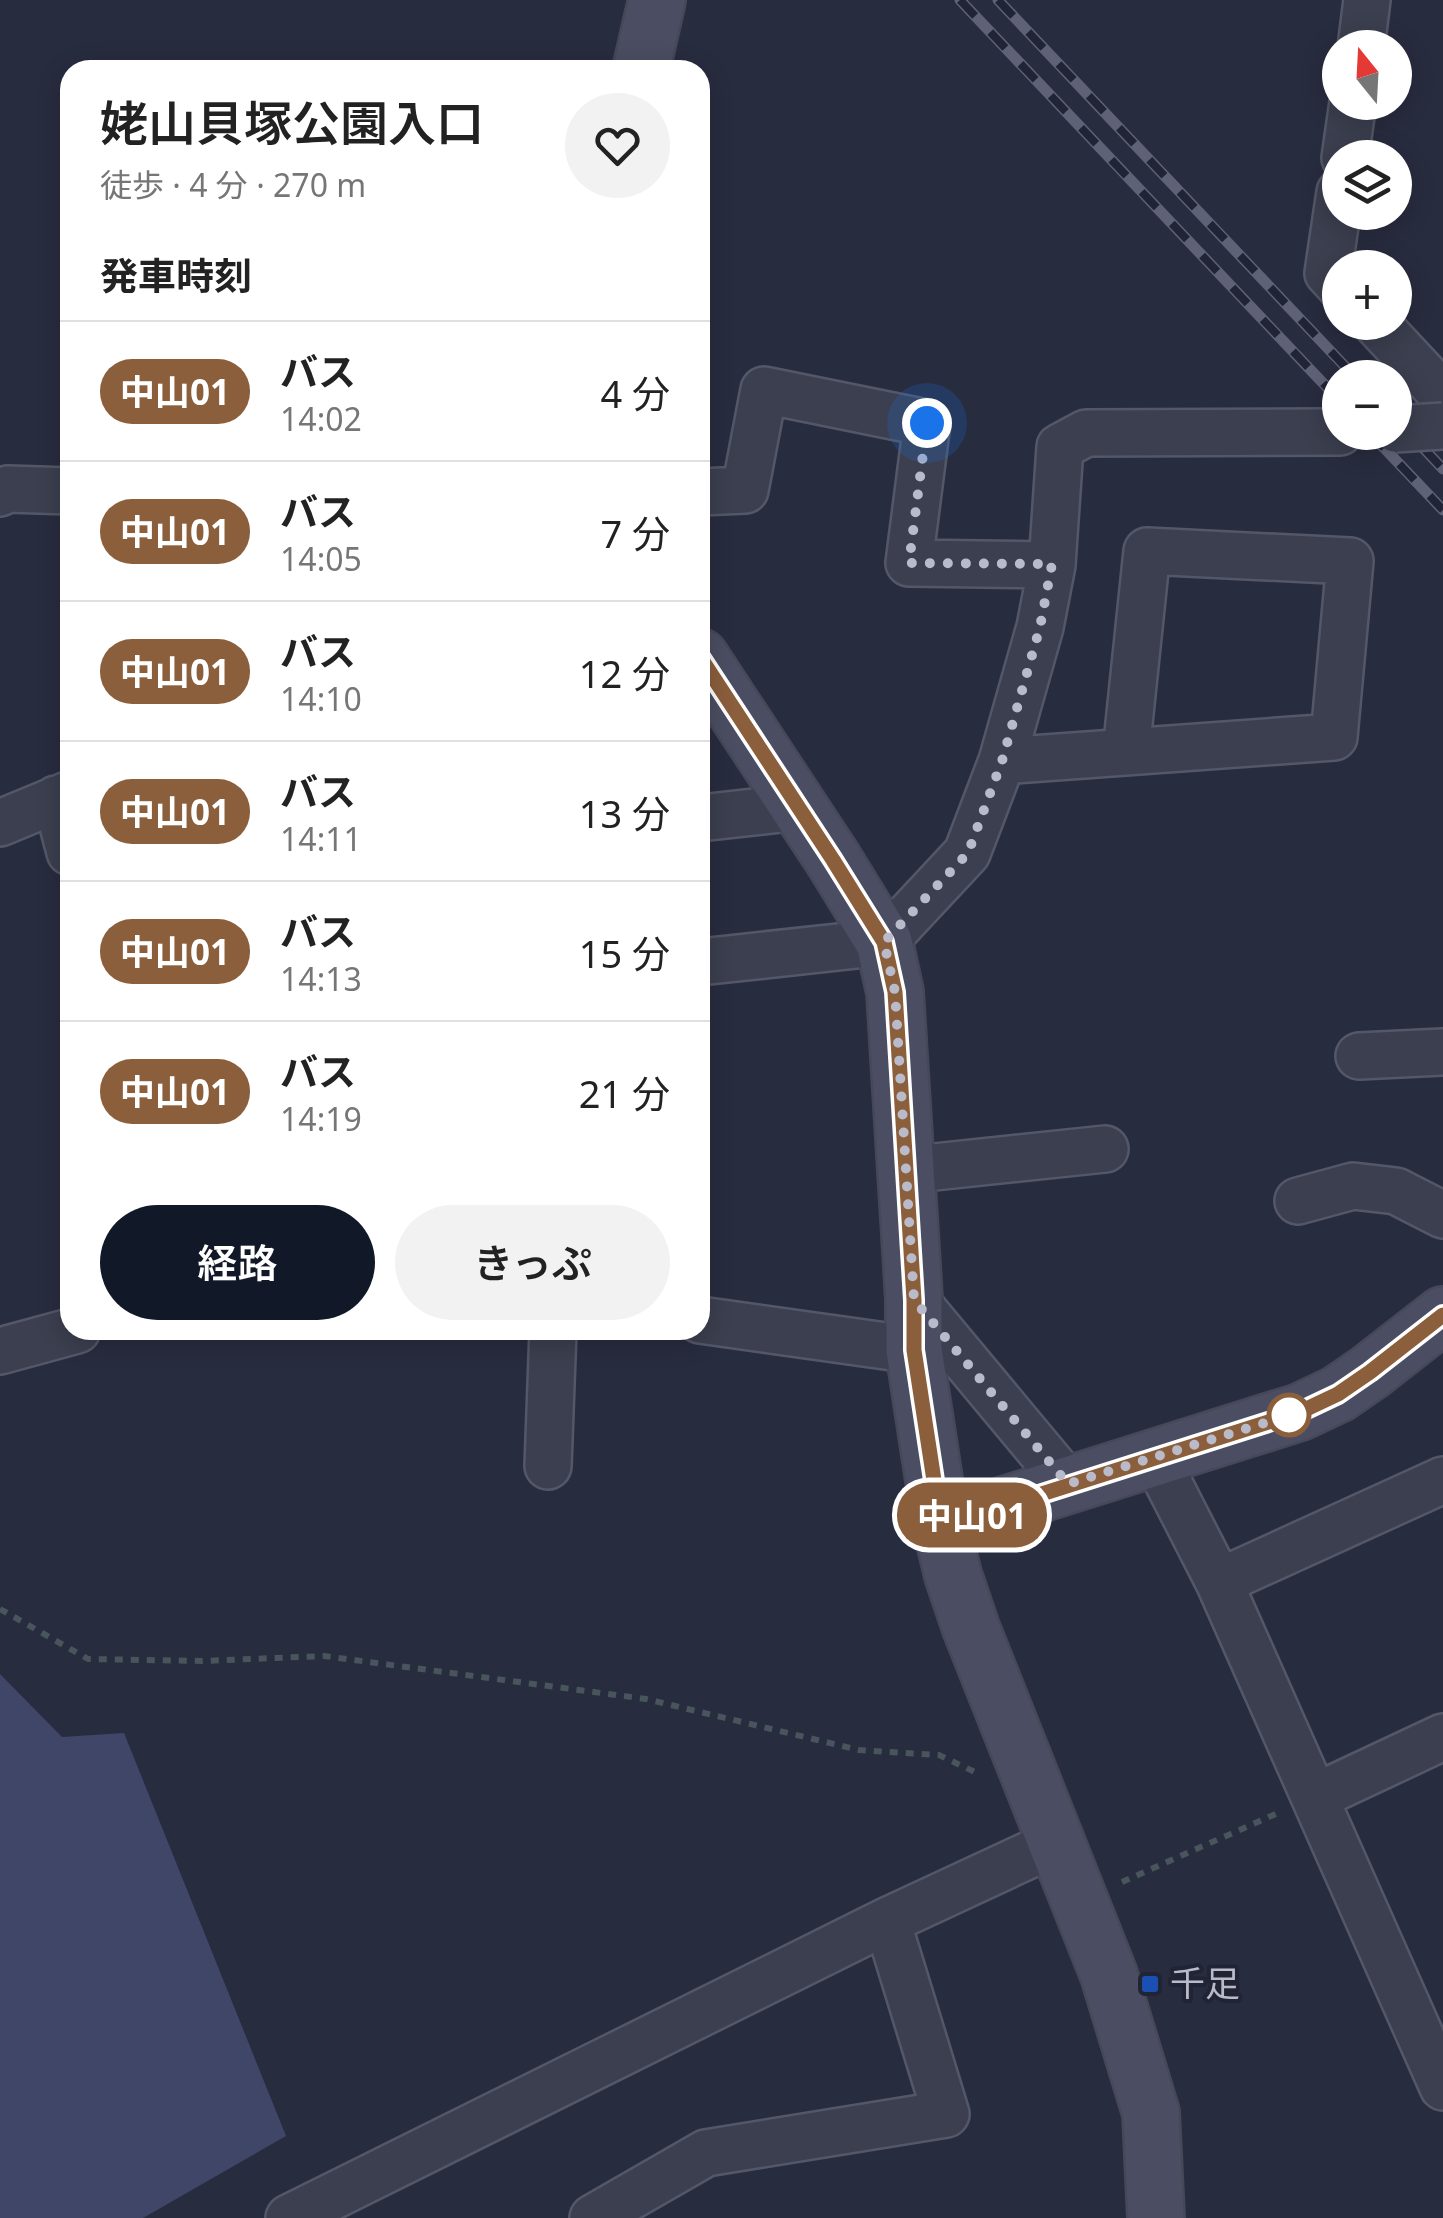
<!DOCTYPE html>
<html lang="ja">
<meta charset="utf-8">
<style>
body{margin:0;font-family:"Noto Sans","Noto Sans JP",sans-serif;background:#f2f2f2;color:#222;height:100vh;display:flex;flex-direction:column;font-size:38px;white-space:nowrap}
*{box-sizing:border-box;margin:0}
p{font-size:32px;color:#767676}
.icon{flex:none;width:55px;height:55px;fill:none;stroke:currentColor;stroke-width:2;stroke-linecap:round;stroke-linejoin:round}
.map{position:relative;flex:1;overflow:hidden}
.drawer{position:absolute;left:60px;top:60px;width:650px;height:1280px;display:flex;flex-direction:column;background:#fff;border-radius:30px;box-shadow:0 5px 25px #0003}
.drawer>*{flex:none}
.badge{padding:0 20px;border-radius:32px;font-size:35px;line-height:65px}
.needle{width:65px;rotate:342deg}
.fabs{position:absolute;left:1322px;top:30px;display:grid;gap:20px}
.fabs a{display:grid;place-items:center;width:90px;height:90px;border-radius:50%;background:#fff;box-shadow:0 5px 25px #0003;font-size:50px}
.you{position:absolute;width:50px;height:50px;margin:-25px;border:8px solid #fff;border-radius:50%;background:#1a73e8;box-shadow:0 0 0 15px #1a73e833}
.map>.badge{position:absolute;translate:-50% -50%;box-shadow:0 0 0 5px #fff}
h2{padding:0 40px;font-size:38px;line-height:90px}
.round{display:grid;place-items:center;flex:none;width:105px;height:105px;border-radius:52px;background:#f2f2f2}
.summary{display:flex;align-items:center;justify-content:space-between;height:170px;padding:0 40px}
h1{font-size:48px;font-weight:600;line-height:75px}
.action{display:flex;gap:20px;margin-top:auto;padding:20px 40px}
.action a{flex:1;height:115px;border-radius:60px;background:#111827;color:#fff;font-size:40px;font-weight:600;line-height:115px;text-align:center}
.action a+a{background:#f2f2f2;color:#222}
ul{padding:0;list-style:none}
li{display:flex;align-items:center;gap:30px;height:140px;padding:0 40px;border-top:2px solid #e0e0e0}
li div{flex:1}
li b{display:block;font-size:38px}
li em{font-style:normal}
li .badge{min-width:110px;font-weight:700;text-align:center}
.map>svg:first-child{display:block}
.water{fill:#404667}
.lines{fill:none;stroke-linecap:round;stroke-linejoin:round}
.street-casing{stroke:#545767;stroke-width:50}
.secondary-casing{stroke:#464859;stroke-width:60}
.path{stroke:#48555d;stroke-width:6;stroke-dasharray:8 8;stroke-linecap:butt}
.street{stroke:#3c3f4f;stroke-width:45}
.secondary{stroke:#4b4e62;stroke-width:55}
.rail-casing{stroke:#5f6276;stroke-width:11}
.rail{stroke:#212435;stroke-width:8;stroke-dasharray:22;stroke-linecap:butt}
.street-bridge-casing{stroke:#545767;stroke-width:50;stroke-linecap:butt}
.street-bridge{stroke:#3c3f4f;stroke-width:45}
.line-casing{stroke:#fff;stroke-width:22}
.line{stroke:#8b5e3c;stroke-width:15}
.walk{stroke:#b9bbca;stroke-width:10;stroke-dasharray:0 18}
.stop-dot{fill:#fff;stroke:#8b5e3c;stroke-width:5}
.transit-dot{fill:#1a4fb4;stroke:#212435;stroke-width:4}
.labels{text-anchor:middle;stroke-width:8;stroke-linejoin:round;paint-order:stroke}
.poi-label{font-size:35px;fill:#b9bbca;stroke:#212435;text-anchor:start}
</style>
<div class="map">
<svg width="1443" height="2218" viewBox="0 0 1443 2218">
<rect width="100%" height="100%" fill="#282c3f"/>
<!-- water -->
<path class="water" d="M0 1674 62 1737 124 1733 286 2136 143 2218H0Z"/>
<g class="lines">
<!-- street casing -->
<g class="street-casing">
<path id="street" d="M1361 48 1367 0
M1345 158 1353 102
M1340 192 1328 273 1340 286
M1375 322 1443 395
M700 492 745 490 764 390 927 423 909 563 1052 565
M0 493 8 489 70 491
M1002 761 1334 737 1350 561 1147 551 1126 752
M56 799 70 852
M700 818 798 807
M0 823 70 794
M700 962 884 942 967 853 1002 761 1040 627 1052 565 1060 447 1086 433 1340 432
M1359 1056 1443 1052
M906 1170 1105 1149
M1298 1201 1353 1186 1396 1191 1443 1215
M914 1299 1068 1484
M700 1320 914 1350
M0 1351 77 1330
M1155 1457 1219 1582 1443 2087
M548 1466 553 1330
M1219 1582 1443 1480
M1315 1797 1443 1737
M289 2218 887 1921 1057 1842
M593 2218 706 2153 946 2114 887 1921"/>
</g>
<!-- secondary casing -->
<g class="secondary-casing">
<path id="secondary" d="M641 70 657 0
M700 657 833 859 884 942 895 992 914 1299V1350L941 1525 953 1575 971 1628 1109 1975 1151 2113 1156 2218
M941 1525 1300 1412 1338 1394 1370 1372 1443 1315"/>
</g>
<!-- path -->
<path class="path" d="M0 1609 88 1659 202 1661 324 1656 646 1699 859 1750 939 1755 977 1773
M1122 1882 1280 1812"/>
<!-- street -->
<use href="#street" class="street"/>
<!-- secondary -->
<use href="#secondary" class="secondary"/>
<!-- rail casing -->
<g class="rail-casing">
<path id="rail" d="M960 0 1340 401
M998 0 1356 378
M1395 418 1443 469
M1369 432 1443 510"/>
</g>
<!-- rail -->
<use href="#rail" class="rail"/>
<!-- street-bridge casing -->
<g class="street-bridge-casing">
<path id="street-bridge" d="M1395 429 1443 426"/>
</g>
<!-- street-bridge -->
<use href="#street-bridge" class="street-bridge"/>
</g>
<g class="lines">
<!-- line casing -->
<g class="line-casing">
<path id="line" d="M700 657 833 860 884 942 895 992 914 1300V1350L941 1526 1300 1412 1338 1394 1370 1372 1443 1315"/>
</g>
<!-- line -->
<use href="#line" class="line"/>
<!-- walk -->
<path class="walk" d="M927 423 909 563 1052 564 1040 627 1002 761 968 853 884 942 895 992 914 1300 1068 1484 1300 1412 1289 1415"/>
</g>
<!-- markers -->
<circle class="stop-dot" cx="1289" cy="1415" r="20"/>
<rect class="transit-dot" x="1140" y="1974" width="20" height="20" rx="5"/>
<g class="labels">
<!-- poi labels -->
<g class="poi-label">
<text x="1170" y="1996">千足</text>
</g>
</g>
</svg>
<div class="fabs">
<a><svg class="needle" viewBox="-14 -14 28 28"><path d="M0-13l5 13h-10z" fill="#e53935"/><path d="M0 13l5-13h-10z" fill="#767676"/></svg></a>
<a><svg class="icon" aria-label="layers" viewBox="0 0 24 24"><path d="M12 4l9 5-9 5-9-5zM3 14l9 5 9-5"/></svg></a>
<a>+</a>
<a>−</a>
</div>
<div class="you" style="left:927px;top:423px"></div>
<b class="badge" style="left:972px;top:1515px;background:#8b5e3c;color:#fff">中山01</b>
<section class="drawer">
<div class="summary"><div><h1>姥山貝塚公園入口</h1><p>徒歩 · 4 分 · 270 m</p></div><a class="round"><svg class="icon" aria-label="heart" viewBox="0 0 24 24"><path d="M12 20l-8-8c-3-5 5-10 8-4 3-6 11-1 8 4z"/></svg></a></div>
<h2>発車時刻</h2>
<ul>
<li><span class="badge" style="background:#8b5e3c;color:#fff">中山01</span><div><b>バス</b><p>14:02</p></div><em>4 分</em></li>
<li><span class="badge" style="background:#8b5e3c;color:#fff">中山01</span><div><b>バス</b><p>14:05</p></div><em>7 分</em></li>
<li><span class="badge" style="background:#8b5e3c;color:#fff">中山01</span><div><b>バス</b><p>14:10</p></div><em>12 分</em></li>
<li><span class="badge" style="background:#8b5e3c;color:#fff">中山01</span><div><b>バス</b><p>14:11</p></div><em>13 分</em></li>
<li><span class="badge" style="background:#8b5e3c;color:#fff">中山01</span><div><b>バス</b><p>14:13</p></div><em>15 分</em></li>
<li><span class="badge" style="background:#8b5e3c;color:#fff">中山01</span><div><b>バス</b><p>14:19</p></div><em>21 分</em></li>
</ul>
<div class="action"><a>経路</a><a>きっぷ</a></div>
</section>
</div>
